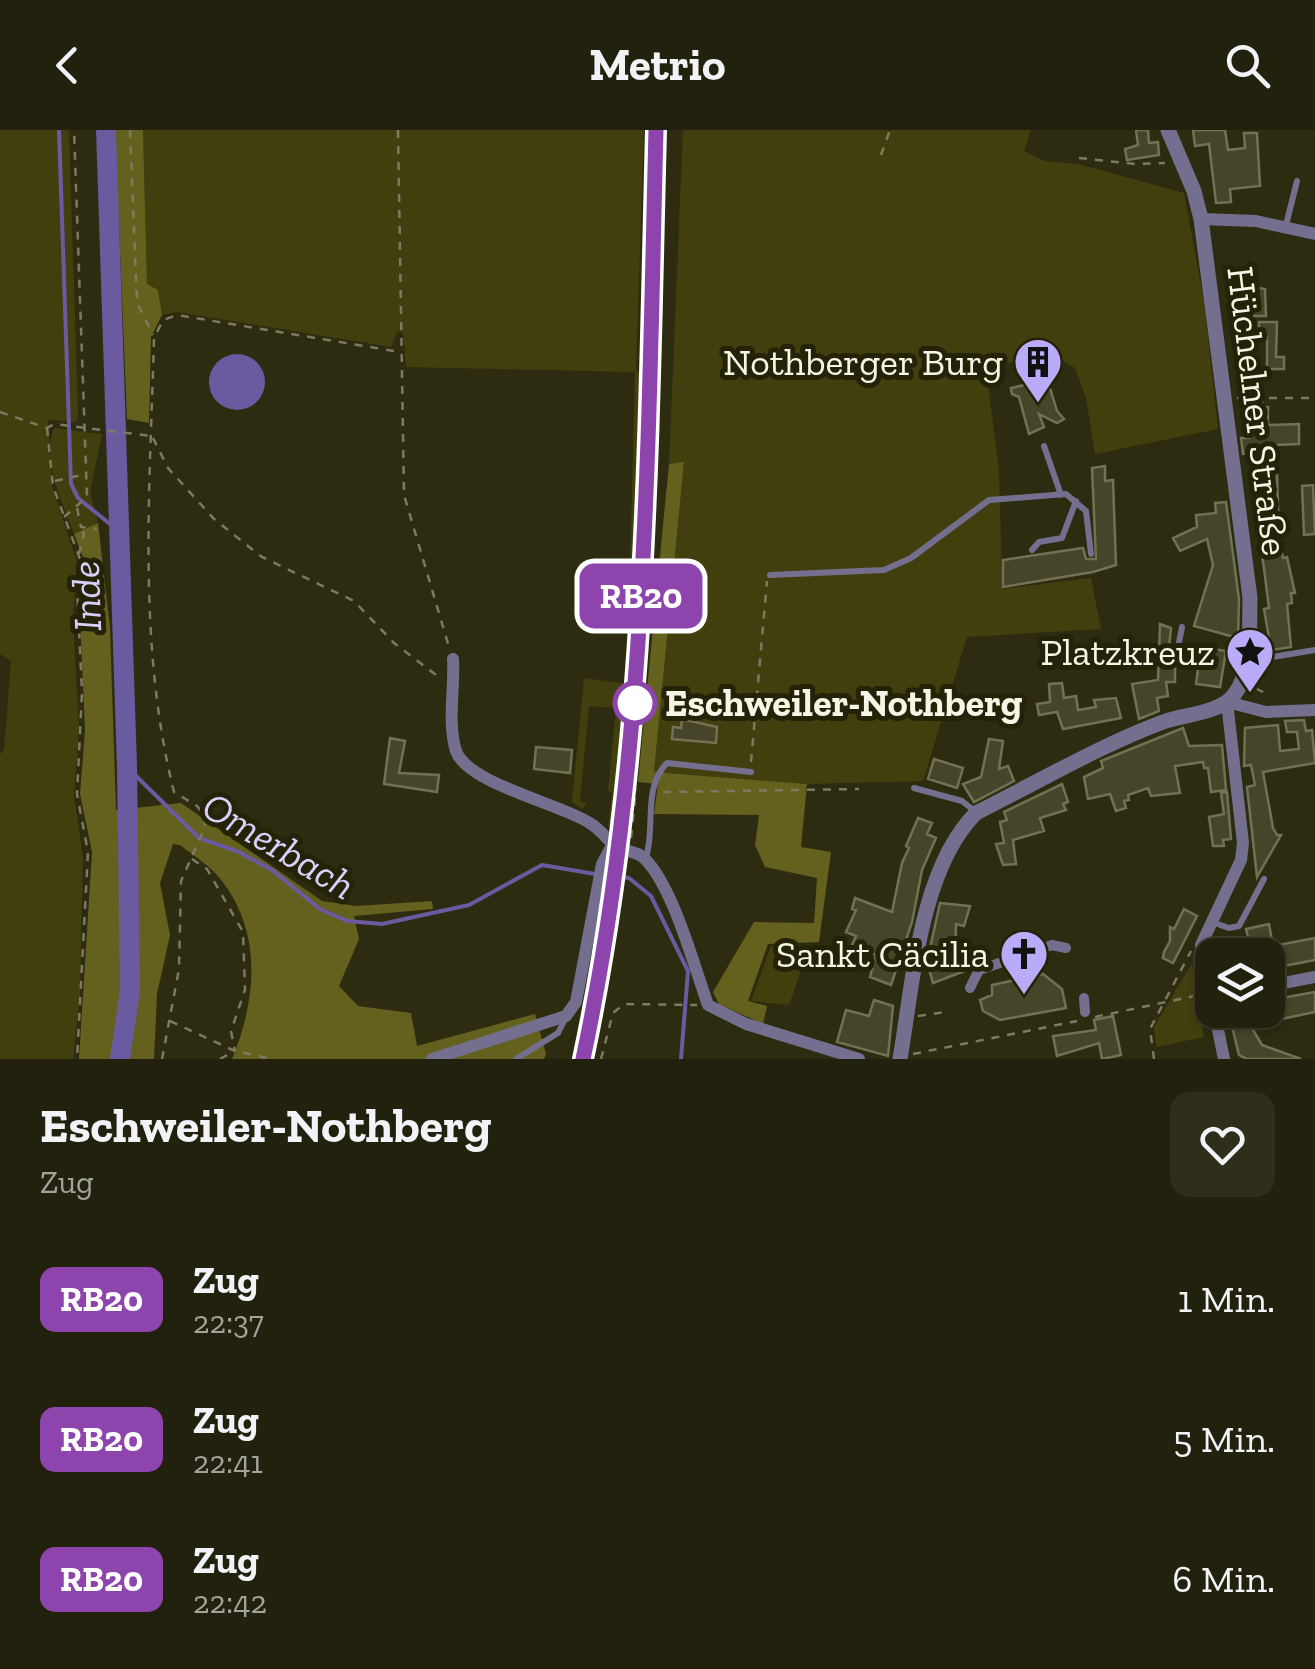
<!DOCTYPE html>
<html lang="de">
<meta charset="utf-8">
<style>
body{margin:0;font-family:"Zilla Slab",serif;background:#2e2e1b;color:#f1f3f6;height:100vh;display:flex;flex-direction:column;font-size:38px;white-space:nowrap}
*{box-sizing:border-box;margin:0}
p{font-size:32px;color:#a2a39d}
.icon{flex:none;width:55px;height:55px;fill:none;stroke:currentColor;stroke-width:2;stroke-linecap:round;stroke-linejoin:round}
.map{position:relative;height:929px;overflow:hidden}
.details{display:flex;flex-direction:column;background:#22210d;flex:1}
.details>*{flex:none}
.badge{padding:0 20px;border-radius:15px;font-size:35px;line-height:65px}
.tools{position:absolute;left:1195px;top:808px;display:grid;gap:20px}
.tools a{display:grid;place-items:center;width:90px;height:90px;border-radius:20px;background:#22210d;box-shadow:0 2px 8px #0004,0 0 0 2px #3f3e2e;font-size:50px}
.map>.badge{position:absolute;translate:-50% -50%;box-shadow:0 0 0 5px #fff}
.round{display:grid;place-items:center;flex:none;width:105px;height:105px;border-radius:20px;background:#2e2e1b}
.summary{display:flex;align-items:center;justify-content:space-between;height:170px;padding:0 40px}
h1{font-size:48px;font-weight:800;line-height:75px}
ul{padding:0;list-style:none}
li{display:flex;align-items:center;gap:30px;height:140px;padding:0 40px}
li div{flex:1}
li b{display:block;font-size:38px}
li em{font-style:normal}
li .badge{min-width:110px;font-weight:700;text-align:center}
header{display:flex;justify-content:space-between;align-items:center;height:130px;padding:0 40px;background:#22210d;font-size:45px;font-weight:800}
.map>svg:first-child{display:block}
.green{fill:#423f0f}
.forest{fill:#64601d}
.water{fill:#6a5aa0}
.lines{fill:none;stroke-linecap:round;stroke-linejoin:round}
.stream{stroke:#6a5aa0;stroke-width:4}
.river{stroke:#6a5aa0;stroke-width:20}
.building{fill:#464529;stroke:#727154;stroke-width:2.5}
.path{stroke:#7b7b64;stroke-width:2.5;stroke-dasharray:8 8;stroke-linecap:butt}
.service{stroke:#756f8f;stroke-width:6}
.pedestrian{stroke:#756f8f;stroke-width:10}
.minor{stroke:#756f8f;stroke-width:12}
.tertiary{stroke:#756f8f;stroke-width:15}
.rail{stroke:#dad9c8;stroke-width:4}
.line-casing{stroke:#fff;stroke-width:22}
.line{stroke:#8e44ad;stroke-width:15}
.stop-dot{fill:#fff;stroke:#8e44ad;stroke-width:5}
.labels{text-anchor:middle;stroke-width:10;stroke-linejoin:round;paint-order:stroke}
.poi-label{font-size:38px;fill:#f6f6e6;stroke:#242207;text-anchor:end}
.street-label{font-size:38px;fill:#f6f6e6;stroke:#242207}
.stop-label{font-size:38px;font-weight:bold;fill:#f6f6e6;stroke:#242207;text-anchor:start}
.water-label{font-size:40px;font-style:italic;fill:#d7d1f9;stroke:#242207}
</style>
<header><svg class="icon" aria-label="back" viewBox="0 0 24 24"><path d="M15 5l-7 7 7 7"/></svg>Metrio<svg class="icon" aria-label="search" viewBox="0 0 24 24"><circle cx="10" cy="10" r="6"/><path d="M15 15l6 6"/></svg></header>
<div class="map">
<svg width="1315" height="929" viewBox="0 0 1315 929">
<rect width="100%" height="100%" fill="#2d2c11"/>
<!-- green -->
<path class="green" d="M0 0H69L78 285 76 292 48 290 52 356 77 432 73 489 79 600 74 665 83 728 80 864 73 929H0V624L4 620 11 531 0 524Z
M143 0H644L636 241 644 242 630 555 615 700 608 696 612 662 608 661 616 578 589 576 580 671 587 673 582 679 572 672 584 548 627 554 635 242 406 237 403 203 397 202 391 217 177 182 162 185 158 160 147 155Z
M683 0H1031L1024 21 1045 31 1078 34 1184 63 1204 171 1218 299 1095 324 1086 268 1075 238 1048 221 986 240 999 339 1002 459 1091 448 1101 499 967 507 923 651 807 654 654 642 684 333 669 334Z
M54 298 102 304 90 362 98 393 74 404C62 373 42 331 54 298Z
M810 815 789 875 751 871 771 816Z
M1192 833 1204 907 1156 917 1154 897Z"/>
<!-- forest -->
<path class="forest" d="M115 0H143L147 154 158 160 162 185 151 207 149 293 127 289Z
M684 332 654 642 807 654 801 717 831 722 819 812 768 814 748 871 767 876 763 894 719 874 713 862 754 792 814 793 817 748 765 737 755 715 759 685 654 684 658 654 638 652 669 334Z
M98 393 110 498 116 680 181 673 322 771 356 776 432 771 433 779 354 786 359 809 339 856 358 876 411 883 417 916 535 884 546 924 544 929H232C256 871 263 804 222 751 212 737 194 726 180 715L173 714 160 753 170 805 157 864 154 929H79L92 722 80 664 85 601 80 487 85 432 74 404Z"/>
<!-- water -->
<path class="water" d="M209 252a28 28 0 1 1 56 0a28 28 0 1 1-56 0Z"/>
<g class="lines">
<!-- stream -->
<path class="stream" d="M59 0 71 354 78 368 121 403
M127 637 199 708 239 722 272 740 320 779 347 791 382 794 469 775 542 735 595 744
M604 745 629 748 651 766 688 841 681 929"/>
<!-- river -->
<path class="river" d="M106 0 127 637 130 861 120 929"/>
</g>
<!-- building -->
<path class="building" d="M1136 0H1148L1149 13 1158 12 1159 25 1127 30 1125 19 1138 15Z
M1193 0H1225L1228 20 1245 18 1244 3H1257L1260 56 1230 59 1231 72 1216 73 1209 14 1195 16Z
M1241 151H1252V157L1265 159 1266 186H1241Z
M1259 192H1277L1276 227H1284V239H1267V207H1259Z
M1046 245 1057 281 1064 289 1057 293 1039 284 1044 297 1029 304 1019 267 1012 264 1011 258 1038 252Z
M1244 249H1262V277H1268V295L1299 294V314L1276 315 1279 405 1283 428 1287 427 1295 463H1291L1292 473 1287 474 1291 517 1271 520 1264 479 1269 478 1255 368 1264 367 1261 323 1243 324 1241 308H1249V264L1244 262Z
M1105 336V351L1113 350 1116 435 1093 442 1003 457V430L1083 418 1086 429H1096L1092 338Z
M1313 355 1315 404 1304 405 1302 356Z
M1226 372 1239 469 1238 508 1194 496 1213 435 1207 409 1180 421 1173 408 1197 397 1196 385 1216 383 1215 373Z
M1160 494 1171 498 1167 537 1175 538V552H1166L1168 566 1157 568 1159 581 1139 589 1132 554 1158 550Z
M1201 517 1226 521 1220 557 1196 554Z
M1062 553 1064 568 1076 566 1078 580 1096 577 1094 570 1116 568 1121 588 1063 599 1057 582 1039 585 1037 574 1050 572 1049 554Z
M682 589 717 597 716 613 672 609 673 597 681 598Z
M1304 590 1306 601 1312 600 1315 633 1263 642 1273 698 1277 705H1281L1257 747 1247 657 1255 655 1251 635 1244 636 1245 598 1278 595 1280 621 1299 619 1297 602H1287L1285 591Z
M1183 598 1189 616 1222 615 1226 660 1211 662 1208 638H1204L1203 632 1175 636 1180 663 1151 666 1148 658 1128 665 1129 670 1124 671 1126 678 1116 681 1110 664 1088 669 1084 647 1103 638 1101 631Z
M390 608 405 611 399 643 439 645 437 662 384 654Z
M989 609 1003 611 999 639 1008 636 1014 651 974 672 963 654 981 647Z
M536 617 572 620 570 643 534 639Z
M934 629 963 638 957 658 928 649Z
M1062 654 1068 672 1063 674 1066 680 1040 688 1044 701 1013 710 1016 734 1003 735 996 714 1004 713 1000 692 1007 690 1004 682Z
M1227 662 1231 709 1223 710 1224 716H1213L1209 687 1224 684 1221 663Z
M918 688 932 693 927 704 936 708 922 740 912 792 891 855 870 847 876 825 852 815 856 806 846 802 856 780 852 779 855 768 892 782 902 733 909 718 906 716Z
M940 773 970 776 964 796 956 794 955 831 977 823 980 831 970 839 933 853 927 832Z
M1184 779 1197 786 1173 833 1163 828 1164 822 1170 811V797L1174 799Z
M1269 794 1273 816 1315 808V830L1268 839V825H1240L1238 813 1249 811 1246 799Z
M1043 844 1062 859 1066 878 1000 890 983 881 980 870 992 865V855Z
M1315 862V882L1272 891 1270 880 1278 878 1276 869Z
M874 870 893 876 888 926 837 912 846 880 869 886Z
M1228 880H1247L1250 895 1262 915 1301 929H1247L1239 925Z
M1113 886 1121 925 1102 929 1099 913 1057 926 1053 906 1096 900 1094 890Z"/>
<g class="lines">
<!-- path -->
<path class="path" d="M130 0 137 173 153 205
M398 0 404 365 449 517
M881 25 890 0
M1079 28 1135 34 1165 33
M1237 268H1315
M0 282 47 298 54 294 151 306
M47 298 53 356 81 432 77 458 82 562 77 664 88 722 77 929
M153 308 168 338 214 389 262 427 354 471 394 513 440 548
M55 351 82 345
M77 378 81 397 97 399
M64 387 87 367 74 0
M79 424 84 404 81 398
M1257 559 1263 562
M751 632 767 451
M663 662 859 659
M631 708 636 659
M192 729 207 739 243 802 245 860 231 901 235 921
M918 886 946 882
M1095 887 1199 865
M170 891 235 921 271 929
M913 924 1077 891
M162 929 179 839 181 751 205 697 204 685 197 676 174 662C137 515 150 358 154 208L163 190 177 185 400 222
M220 929 234 921
M601 929 613 883 624 874 697 875
M1154 929 1150 899 1191 821"/>
<!-- service -->
<path class="service" d="M1286 95 1297 51
M1044 316 1061 365
M1032 420 1039 412 1062 408 1076 371
M770 445 884 440 911 428 989 370 1066 364 1086 381 1091 424
M1248 527 1266 528 1315 520
M1176 528 1182 497
M914 658 962 671 976 682
M646 728C656 696 642 659 667 633L751 642
M1212 792 1229 798 1239 796 1264 749
M516 929 558 903 566 887"/>
<!-- pedestrian -->
<path class="pedestrian" d="M970 858 979 840 1052 815 1066 818
M1084 868 1085 882"/>
<!-- minor -->
<path class="minor" d="M1201 89 1256 91 1315 104
M453 529C455 558 447 592 456 621 467 653 557 673 588 692 601 699 609 712 616 717 625 722 636 720 644 728 673 756 694 836 708 875L746 894 859 929
M1268 856 1315 847
M1212 872 1201 815 1241 730 1243 713 1227 572 1266 582 1315 580
M1214 880 1224 929
M432 929 566 886 576 872 602 734 610 719 616 717"/>
<!-- tertiary -->
<path class="tertiary" d="M900 929C913 853 920 739 976 683 1038 652 1099 616 1163 592 1184 584 1219 584 1234 565 1253 541 1249 498 1250 468L1201 89 1194 61 1168 0"/>
<!-- rail -->
<path class="rail" d="M584 929C646 622 647 311 657 0"/>
</g>
<g class="lines">
<!-- line casing -->
<g class="line-casing">
<path id="line" d="M583 929C648 624 648 311 656 0"/>
</g>
<!-- line -->
<use href="#line" class="line"/>
</g>
<!-- icons -->
<defs>
<g id="building-pin" transform="scale(2.5)"><path d="M0 17L-7.5 6A9.5 9.5 0 1 1 7.5 6Z" fill="#b9abf7" stroke="#242207"/><path d="M-4-6H4V6H1V3H-1V6H-4ZM-2.5-4.3h1.7v1.8h-1.7ZM.8-4.3h1.7v1.8H.8ZM-2.5-1h1.7V.8h-1.7ZM.8-1h1.7V.8H.8Z" fill="#111"/></g>
<g id="sight-pin" transform="scale(2.5)"><path d="M0 17L-7.5 6A9.5 9.5 0 1 1 7.5 6Z" fill="#b9abf7" stroke="#242207"/><path d="M0-6L1.8-2.2L6-1.7L2.9 1.2L3.7 5.4L0 3.3L-3.7 5.4L-2.9 1.2L-6-1.7L-1.8-2.2Z" fill="#111"/></g>
<g id="church-pin" transform="scale(2.5)"><path d="M0 17L-7.5 6A9.5 9.5 0 1 1 7.5 6Z" fill="#b9abf7" stroke="#242207"/><path d="M-1.2-6h2.4v3.5h3.3v2.4h-3.3V6h-2.4V-.1h-3.3v-2.4h3.3Z" fill="#111"/></g>
</defs>
<g fill-rule="evenodd">
<use href="#building-pin" x="1038" y="232"/>
<use href="#sight-pin" x="1250" y="522"/>
<use href="#church-pin" x="1024" y="824"/>
</g>
<!-- markers -->
<circle class="stop-dot" cx="635" cy="573" r="20"/>
<g class="labels">
<!-- poi labels -->
<g class="poi-label">
<text x="1003" y="245">Nothberger Burg</text>
<text x="1215" y="535">Platzkreuz</text>
<text x="989" y="837">Sankt Cäcilia</text>
</g>
<!-- street labels -->
<g class="street-label">
<text transform="translate(1258 281) rotate(83)" y="13">Hüchelner Straße</text>
</g>
<!-- stop labels -->
<g class="stop-label">
<text x="665" y="586">Eschweiler-Nothberg</text>
</g>
<!-- water labels -->
<g class="water-label">
<text transform="translate(86 466) rotate(-92)" y="14">Inde</text>
<text transform="translate(279 715) rotate(31)" y="14">Omerbach</text>
</g>
</g>
</svg>
<div class="tools">
<a><svg class="icon" aria-label="layers" viewBox="0 0 24 24"><path d="M12 4l9 5-9 5-9-5zM3 14l9 5 9-5"/></svg></a>
</div>
<b class="badge" style="left:641px;top:466px;background:#8e44ad;color:#fff">RB20</b>
</div>
<section class="details">
<div class="summary"><div><h1>Eschweiler-Nothberg</h1><p>Zug</p></div><a class="round"><svg class="icon" aria-label="heart" viewBox="0 0 24 24"><path d="M12 20l-8-8c-3-5 5-10 8-4 3-6 11-1 8 4z"/></svg></a></div>
<ul>
<li><span class="badge" style="background:#8e44ad;color:#fff">RB20</span><div><b>Zug</b><p>22:37</p></div><em>1 Min.</em></li>
<li><span class="badge" style="background:#8e44ad;color:#fff">RB20</span><div><b>Zug</b><p>22:41</p></div><em>5 Min.</em></li>
<li><span class="badge" style="background:#8e44ad;color:#fff">RB20</span><div><b>Zug</b><p>22:42</p></div><em>6 Min.</em></li>
</ul>
</section>
